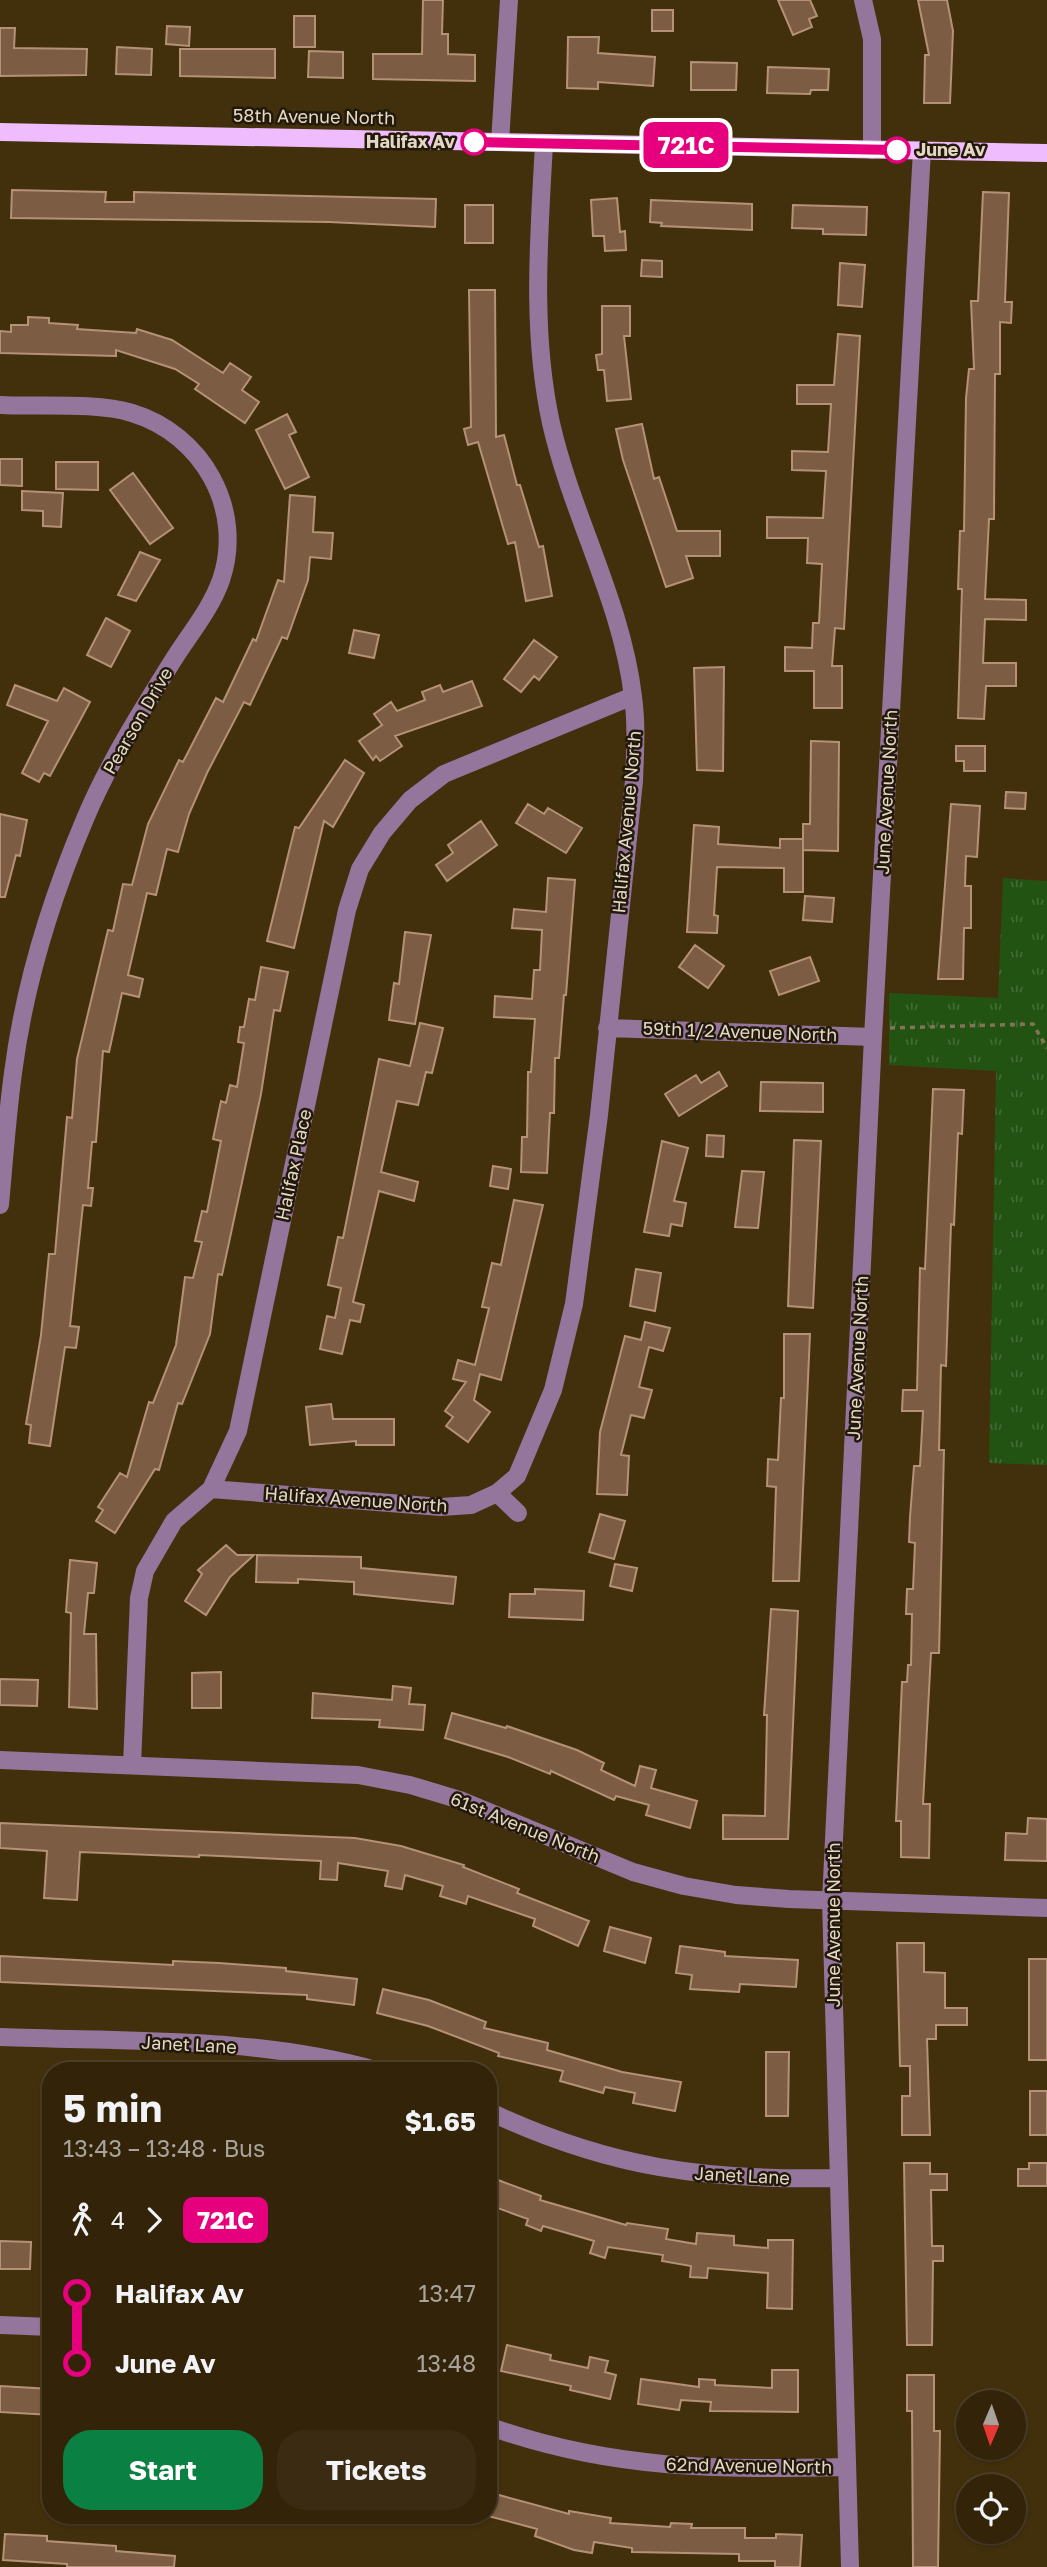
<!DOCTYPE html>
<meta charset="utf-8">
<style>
body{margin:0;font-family:"Golos Text",sans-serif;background:#3a2b12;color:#f1f3f6;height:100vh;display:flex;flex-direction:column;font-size:26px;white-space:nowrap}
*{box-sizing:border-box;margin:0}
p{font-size:23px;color:#a8a49c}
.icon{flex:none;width:38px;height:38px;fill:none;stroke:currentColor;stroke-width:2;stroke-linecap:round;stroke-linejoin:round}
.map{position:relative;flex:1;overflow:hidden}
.sheet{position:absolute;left:42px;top:2062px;width:455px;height:462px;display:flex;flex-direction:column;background:#322309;border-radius:28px;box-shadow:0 2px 5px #0004,0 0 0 2px #4d402a}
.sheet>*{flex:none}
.badge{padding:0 14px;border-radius:10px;font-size:24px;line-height:46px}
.needle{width:46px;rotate:182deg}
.fabs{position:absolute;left:956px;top:2390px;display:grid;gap:14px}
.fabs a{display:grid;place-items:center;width:70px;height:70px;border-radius:50%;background:#322309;box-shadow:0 2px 5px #0004,0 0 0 2px #4d402a;font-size:35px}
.map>.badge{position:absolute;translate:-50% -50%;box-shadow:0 0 0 4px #fff}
.legs{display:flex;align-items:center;gap:10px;height:77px;padding:0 21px;font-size:23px}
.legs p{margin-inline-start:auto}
.head{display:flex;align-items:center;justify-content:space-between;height:119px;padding:0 21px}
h1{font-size:38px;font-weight:700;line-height:52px}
.primary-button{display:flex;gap:14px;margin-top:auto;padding:14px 21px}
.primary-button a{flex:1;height:80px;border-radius:28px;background:#0b8043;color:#fff;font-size:28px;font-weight:700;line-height:80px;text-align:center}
.primary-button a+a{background:#3a2b12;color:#f1f3f6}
ul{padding:0 21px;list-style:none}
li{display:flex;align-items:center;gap:24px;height:70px;font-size:26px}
li i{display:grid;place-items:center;width:10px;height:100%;margin:0 9px;background:currentColor}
li i::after{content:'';width:18px;height:18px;margin:-9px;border:5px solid;border-radius:50%;background:#322309}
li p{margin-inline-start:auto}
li:first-child i{background:linear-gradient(#0000 50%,currentColor 0)}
li:last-child i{background:linear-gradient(currentColor 50%,#0000 0)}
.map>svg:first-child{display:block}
.park{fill:url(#park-tufts)}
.building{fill:#7c5c43;stroke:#b49177;stroke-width:2}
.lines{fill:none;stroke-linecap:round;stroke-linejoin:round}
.path{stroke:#837357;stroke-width:3.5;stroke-dasharray:5 5;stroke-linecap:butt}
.minor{stroke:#94759c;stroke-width:18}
.major{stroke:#efbcfd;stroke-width:18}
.line-1-casing{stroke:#fff;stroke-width:16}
.line-1{stroke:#e6007e;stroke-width:10}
.stop-1-dot{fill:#fff;stroke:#e6007e;stroke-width:3.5}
.labels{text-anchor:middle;stroke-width:5;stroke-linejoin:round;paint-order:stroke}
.street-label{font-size:18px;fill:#e4d8c5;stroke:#22190b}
.stop-label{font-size:18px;font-weight:bold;fill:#e4d8c5;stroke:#22190b;text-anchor:end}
</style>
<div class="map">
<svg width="1047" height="2567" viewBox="0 0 1047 2567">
<defs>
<pattern id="park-tufts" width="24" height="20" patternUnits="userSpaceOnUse" patternTransform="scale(1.75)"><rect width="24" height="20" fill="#225312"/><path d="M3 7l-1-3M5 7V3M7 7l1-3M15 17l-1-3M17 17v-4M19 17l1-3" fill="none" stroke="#426b33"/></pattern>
</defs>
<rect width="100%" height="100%" fill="#422f0c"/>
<!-- park -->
<path class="park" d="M1003 878 1047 881V1465L989 1463 996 1071 889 1065V993L998 998Z"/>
<!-- building -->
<path class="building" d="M423 0H443L442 34H448V54L475 55V81L373 79V54H422Z
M778 0H810L817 16 809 19 812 27 793 35Z
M918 0H947L953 31 950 103H924L925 55H929Z
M652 10H673V31H652Z
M294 16H315V47H294Z
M167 26 190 27 189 46 166 44Z
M0 28H15L14 48 87 49 86 75 0 76Z
M568 37H599L598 53 655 57 653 86 598 82V89L567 88Z
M117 47 152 49 151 75 116 74Z
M180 49H275V78L180 76Z
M309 51 343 52V78L308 77Z
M691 62 737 63 736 90H691Z
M768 67 829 69 828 90H811L810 94 767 93Z
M12 190 106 192 105 202H134V192L436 199 435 227 329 222 11 218Z
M983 192 1009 193 1005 302H1012L1011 323 1000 322V374H995L994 519H989L985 599 1026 600V620L985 619 983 663H1016V686H986L984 719 958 718 962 589H958L960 531H964L966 398 969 369H974L971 301H978Z
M617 198 620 232 625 231 626 250 605 251 604 236H593L591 200Z
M651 200 752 204V230L661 226 662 223 650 222Z
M465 205H493V243H465Z
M793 205 867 207 866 235 823 234V229L792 228Z
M642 260 662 261V277L641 276Z
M840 263 865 265 862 307 838 305Z
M469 290H495L496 437 504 435 517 485H520L539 547 543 546 552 596 526 601 515 542 508 544 478 442 468 445 464 429 471 427Z
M602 306H630V336H624L631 399 607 401 604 370H598L596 355 602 354Z
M28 317 49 318V323L78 325 77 329 136 333 137 329 172 340 223 373 230 363 251 377 242 390 259 402 245 423 195 389 199 384 175 369 116 350V356L0 353V331L11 332V325H28Z
M838 334 860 336 844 629 835 628 832 666H842V708H814V671H785V647L812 648 813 623H819L822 564 807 563 808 538H767V517L823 518 826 471 792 470V451L828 452 831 404H797V385H834Z
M287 414 296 432 289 435 309 477 285 489 256 430Z
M642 424 654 479 659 477 677 531H720V556H686L693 578 666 587 623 460 616 429Z
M0 459H22V486L0 485Z
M56 462H98V490L56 489Z
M133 473 173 528 150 544 110 490Z
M22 491 63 493 61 527 43 526V511L22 510Z
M290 495 315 497 313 532 333 533 331 559 310 557 308 580 287 639 282 637 250 705 244 702 207 773 189 814 178 852 167 849 156 895 147 893 128 975 143 979 139 997 122 993 109 1052 103 1051 96 1142H92L88 1188H93L91 1206 83 1205 70 1326 79 1327 76 1348 65 1347 50 1446 29 1443 31 1425 26 1424 41 1335 49 1254H55L67 1117 72 1118 77 1059 108 930 113 931 123 884 132 885 148 824 179 760 183 762 216 698 223 702 253 639 256 641 278 580 284 582Z
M140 552 160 560 136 601 118 595Z
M106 618 130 631 111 667 87 655Z
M354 630 379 635 374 658 349 653Z
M534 640 557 657 539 680 534 676 521 692 504 679Z
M724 667 723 771 697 770 694 668Z
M472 681 482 706 395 736 402 746 380 761 376 756 373 760 359 741 382 725 374 714 391 702 397 711 425 700 422 692 440 685 443 692Z
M15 685 57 701 64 688 90 702 50 776 44 773 39 782 22 773 48 721 7 705Z
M811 741 839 742 838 851 803 850V824H810Z
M956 746H985V771H964V761H956Z
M345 760 364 773 333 827 324 821 294 948 267 941 295 827 299 828Z
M1006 792 1026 793 1025 809 1005 808Z
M528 804 544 814 548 808 582 828 566 853 516 823Z
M951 804 980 806 977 857 966 856 965 886H971V928H964L963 979H938Z
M0 814 27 820 20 856 16 855 5 897H0Z
M481 821 497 845 447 881 436 865 453 853 448 845Z
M694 825 719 827 718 844 780 848V839H803V892H784V868L717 867 714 915 718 916 717 933 687 932Z
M548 878 575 880 566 995H564L559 1058H555L554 1113H550L547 1173 521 1172 522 1137H527L528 1072H531L535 1019 494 1017 495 996 532 999 534 970H540L542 930 512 928 514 909 546 912Z
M805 896 834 898 832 922 803 920Z
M405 932 431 935 415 1024 389 1020 394 983 399 984Z
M695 945 724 966 708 988 679 967Z
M810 957 819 981 779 995 770 971Z
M261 967 288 972 280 1011 274 1010 261 1094 222 1275 218 1274 210 1334 182 1404 178 1403 159 1470 155 1469 115 1533 96 1521 103 1510 98 1507 120 1473 127 1477 149 1402 153 1403 176 1345 185 1277 193 1278 202 1242 195 1241 202 1211 207 1212 221 1141 213 1139 221 1101 226 1103 230 1085 237 1087 244 1043 238 1042 240 1027H244L249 999 255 1000Z
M420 1023 443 1028 432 1073 426 1072 418 1105 397 1101 381 1172 418 1182 414 1201 379 1191 353 1302 364 1305 360 1322 350 1320 342 1354 320 1349 327 1316 335 1318 341 1288 328 1285 338 1237 343 1238 379 1059 410 1066Z
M719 1072 727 1086 679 1116 665 1094 696 1075 701 1083Z
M761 1082 823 1083V1112L760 1111Z
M933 1089 964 1090 962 1134 958 1133 954 1225 951 1224 946 1366 941 1365 939 1450H944L939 1653H931L923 1804H930L929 1858 901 1857V1821H896L902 1682H907L908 1665H911L912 1614H906L907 1589H913L915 1543 909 1542 910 1517 914 1466H920L923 1411H902L903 1390H917L920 1268 925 1269Z
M707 1135 724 1136 723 1157 706 1156Z
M794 1140 821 1141 813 1308 788 1306Z
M662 1141 688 1148 674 1201 686 1203 682 1226 671 1224 669 1236 644 1232Z
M493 1166 511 1169 508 1189 490 1186Z
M742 1171 764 1172 758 1228 735 1227Z
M514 1200 543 1205 501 1380 480 1374 474 1400 490 1412 468 1442 446 1426 453 1417 445 1411 466 1382 453 1379 458 1360 475 1365 489 1308 482 1307 492 1263 501 1265Z
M636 1269 661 1273 655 1311 630 1306Z
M645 1322 670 1328 663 1351 649 1347 639 1387 652 1390 644 1418 631 1415 621 1455 629 1456 627 1495 597 1494 600 1432 625 1336 641 1340Z
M784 1334H810L799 1581H773L776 1487 767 1486 768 1459 778 1460 781 1398H784Z
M331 1404 333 1419H394V1445H356V1441L310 1445 306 1407Z
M600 1514 625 1521 614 1559 589 1552Z
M226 1545 237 1555H254L230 1577 206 1615 185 1601 202 1574 198 1570Z
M257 1555 361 1557V1568L456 1577 453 1604 354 1594V1582L298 1579V1583L256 1582Z
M70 1560 97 1563 94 1593H88L84 1634H96L97 1709 69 1707 71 1613 66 1612Z
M615 1564 637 1568 632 1591 610 1586Z
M535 1589 584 1591 583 1620 509 1617 510 1594H535Z
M771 1609 798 1611 788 1839H723V1815L765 1816 767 1715H764Z
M221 1672V1708H192V1673Z
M0 1679 38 1680 37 1706 0 1705Z
M393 1686 411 1688 409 1704 425 1705 423 1730 379 1727 380 1720 312 1718 313 1693 392 1700Z
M452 1713 506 1728 507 1726 577 1750 604 1763 601 1770 635 1786 640 1766 656 1770 651 1788 697 1801 690 1828 646 1815 649 1805 616 1796 614 1800 551 1771 550 1774 508 1757 445 1738Z
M1028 1818 1047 1819V1861L1005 1860 1006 1833 1027 1834Z
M0 1823 355 1838 401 1846 464 1865 463 1867 519 1889 517 1893 589 1921 578 1946 533 1926 535 1919 468 1896 466 1904 440 1896 443 1886 405 1875 402 1889 385 1886 388 1871 338 1863 337 1880 320 1879 321 1861 199 1855V1857L80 1852 77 1900 44 1898 47 1851 0 1848Z
M610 1927 651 1938 645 1963 604 1951Z
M897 1943H924V1972L945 1973V2008H967V2025H936V2039H927L930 2135H902V2096H910V2066H900Z
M680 1946 725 1952V1956L798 1960 796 1987 740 1984 739 1992 690 1989 692 1975 676 1973Z
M0 1956 173 1965V1961L219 1963 286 1968V1971L357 1979 354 2005 307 1999V1995L0 1982Z
M1029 1959H1047V2060H1029Z
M383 1989 429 2000 486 2022 484 2028 548 2043 547 2050 622 2072 681 2082 675 2111 633 2103 635 2093 605 2087 603 2093 560 2081 563 2071 498 2056 499 2053 428 2026 377 2013Z
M766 2052H789L788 2116H766Z
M1030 2091H1047V2135H1030Z
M904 2163H930V2174H947V2190H931L932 2246H943V2261H933L932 2345H907Z
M1029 2163H1047V2186H1018V2169H1029Z
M498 2180 541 2196 540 2200 626 2225 627 2223 668 2229 666 2239 696 2244 697 2233 734 2236V2245L768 2248V2240H793L792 2309 767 2308 768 2273 708 2268 707 2278 690 2277 691 2266 662 2261 663 2255 608 2247 605 2258 590 2253 594 2241 543 2226 541 2231 526 2225 528 2219 489 2205Z
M0 2241 31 2242 30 2269H0Z
M507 2345 551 2355 550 2360 588 2368 590 2357 608 2361 605 2372 616 2375 610 2399 570 2390 571 2386 501 2371Z
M772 2370H798V2412L710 2411 711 2402 681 2400 679 2410 638 2404 641 2379 699 2387V2379L715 2380V2385L772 2388Z
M907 2375H934V2431H940L938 2567H913L912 2411H907Z
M0 2386 51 2389V2415L0 2412Z
M488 2492 569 2514V2511L611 2518 610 2523 670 2527 671 2523 692 2524 691 2528H745V2538H776V2534L802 2535 800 2567H775V2561H739V2554L632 2552V2548L594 2542 592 2553 574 2550 535 2536 537 2529 488 2516Z
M5 2534 47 2536V2541L116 2546V2551L175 2556 174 2567H67V2564L3 2560Z"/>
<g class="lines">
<!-- path -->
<path class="path" d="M890 1028 1033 1024 1047 1048"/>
<!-- minor -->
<path class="minor" d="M863 0 872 39V150
M500 142 509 0
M0 405C39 407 95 402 132 413 202 434 245 509 221 580 211 609 188 636 172 662 140 713 108 764 85 819 51 899 24 987 13 1073 7 1117 4 1161 0 1205
M607 1028 873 1037
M211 1489 441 1507 471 1505 497 1493 517 1476 553 1390 574 1304 599 1115 634 781C635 753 637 725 633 697 622 602 572 516 551 423 531 331 539 237 544 144
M497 1493 518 1513
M0 1760 358 1775 410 1785 460 1800 633 1872 684 1886 736 1895 789 1899 1047 1908
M132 1765 139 1598 145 1571 174 1521 211 1489 238 1431 347 910 360 869 382 833 410 800 444 774 633 696
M0 2037C125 2042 255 2036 375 2070
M488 2111C609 2168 706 2181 838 2178
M0 2325 51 2327
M488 2426C610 2470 720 2470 847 2467
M850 2567 831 1901 873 1037 922 150"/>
<!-- major -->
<path class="major" d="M0 132 1047 153"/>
</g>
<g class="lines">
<!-- line-1 casing -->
<g class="line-1-casing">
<path id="line-1" d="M474 142 897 150"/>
</g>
<!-- line-1 -->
<use href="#line-1" class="line-1"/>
</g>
<!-- markers -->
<g class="stop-1-dot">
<circle cx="474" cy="142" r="12"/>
<circle cx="897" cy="150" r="12"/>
</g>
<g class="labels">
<!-- street labels -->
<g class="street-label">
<text transform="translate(314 117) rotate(1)" y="6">58th Avenue North</text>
<text transform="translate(138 721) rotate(-60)" y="6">Pearson Drive</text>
<text transform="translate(887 792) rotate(-87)" y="6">June Avenue North</text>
<text transform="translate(627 822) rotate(-85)" y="6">Halifax Avenue North</text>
<text transform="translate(740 1032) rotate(2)" y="6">59th 1/2 Avenue North</text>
<text transform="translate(294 1165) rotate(-78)" y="6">Halifax Place</text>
<text transform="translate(858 1358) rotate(-87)" y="6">June Avenue North</text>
<text transform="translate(356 1500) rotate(4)" y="6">Halifax Avenue North</text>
<text transform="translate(525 1828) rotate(22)" y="6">61st Avenue North</text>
<text transform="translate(834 1925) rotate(-90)" y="6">June Avenue North</text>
<text transform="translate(189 2045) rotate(3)" y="6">Janet Lane</text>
<text transform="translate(742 2176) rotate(3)" y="6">Janet Lane</text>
<text transform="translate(749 2466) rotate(1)" y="6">62nd Avenue North</text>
</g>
<!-- stop labels -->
<g class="stop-label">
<text x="455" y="148">Halifax Av</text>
<text x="916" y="156" text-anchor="start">June Av</text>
</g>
</g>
</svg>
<div class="fabs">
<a><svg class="needle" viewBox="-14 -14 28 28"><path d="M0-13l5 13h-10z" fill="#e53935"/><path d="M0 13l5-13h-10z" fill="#a8a49c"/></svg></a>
<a><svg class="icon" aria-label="locate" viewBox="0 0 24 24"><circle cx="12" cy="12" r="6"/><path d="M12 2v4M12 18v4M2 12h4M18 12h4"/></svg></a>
</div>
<b class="badge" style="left:686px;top:145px;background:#e6007e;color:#fff">721C</b>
<section class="sheet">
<div class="head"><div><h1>5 min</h1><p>13:43 – 13:48 · Bus</p></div><b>$1.65</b></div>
<div class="legs"><svg class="icon" aria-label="walk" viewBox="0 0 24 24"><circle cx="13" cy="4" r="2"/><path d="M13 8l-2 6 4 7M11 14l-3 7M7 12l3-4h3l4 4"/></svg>4<svg class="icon" aria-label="forward" viewBox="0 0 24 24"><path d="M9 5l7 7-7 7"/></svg><b class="badge" style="background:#e6007e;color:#fff">721C</b></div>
<ul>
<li><i style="color:#e6007e"></i><b>Halifax Av</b><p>13:47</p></li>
<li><i style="color:#e6007e"></i><b>June Av</b><p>13:48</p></li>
</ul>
<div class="primary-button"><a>Start</a><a>Tickets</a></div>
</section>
</div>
